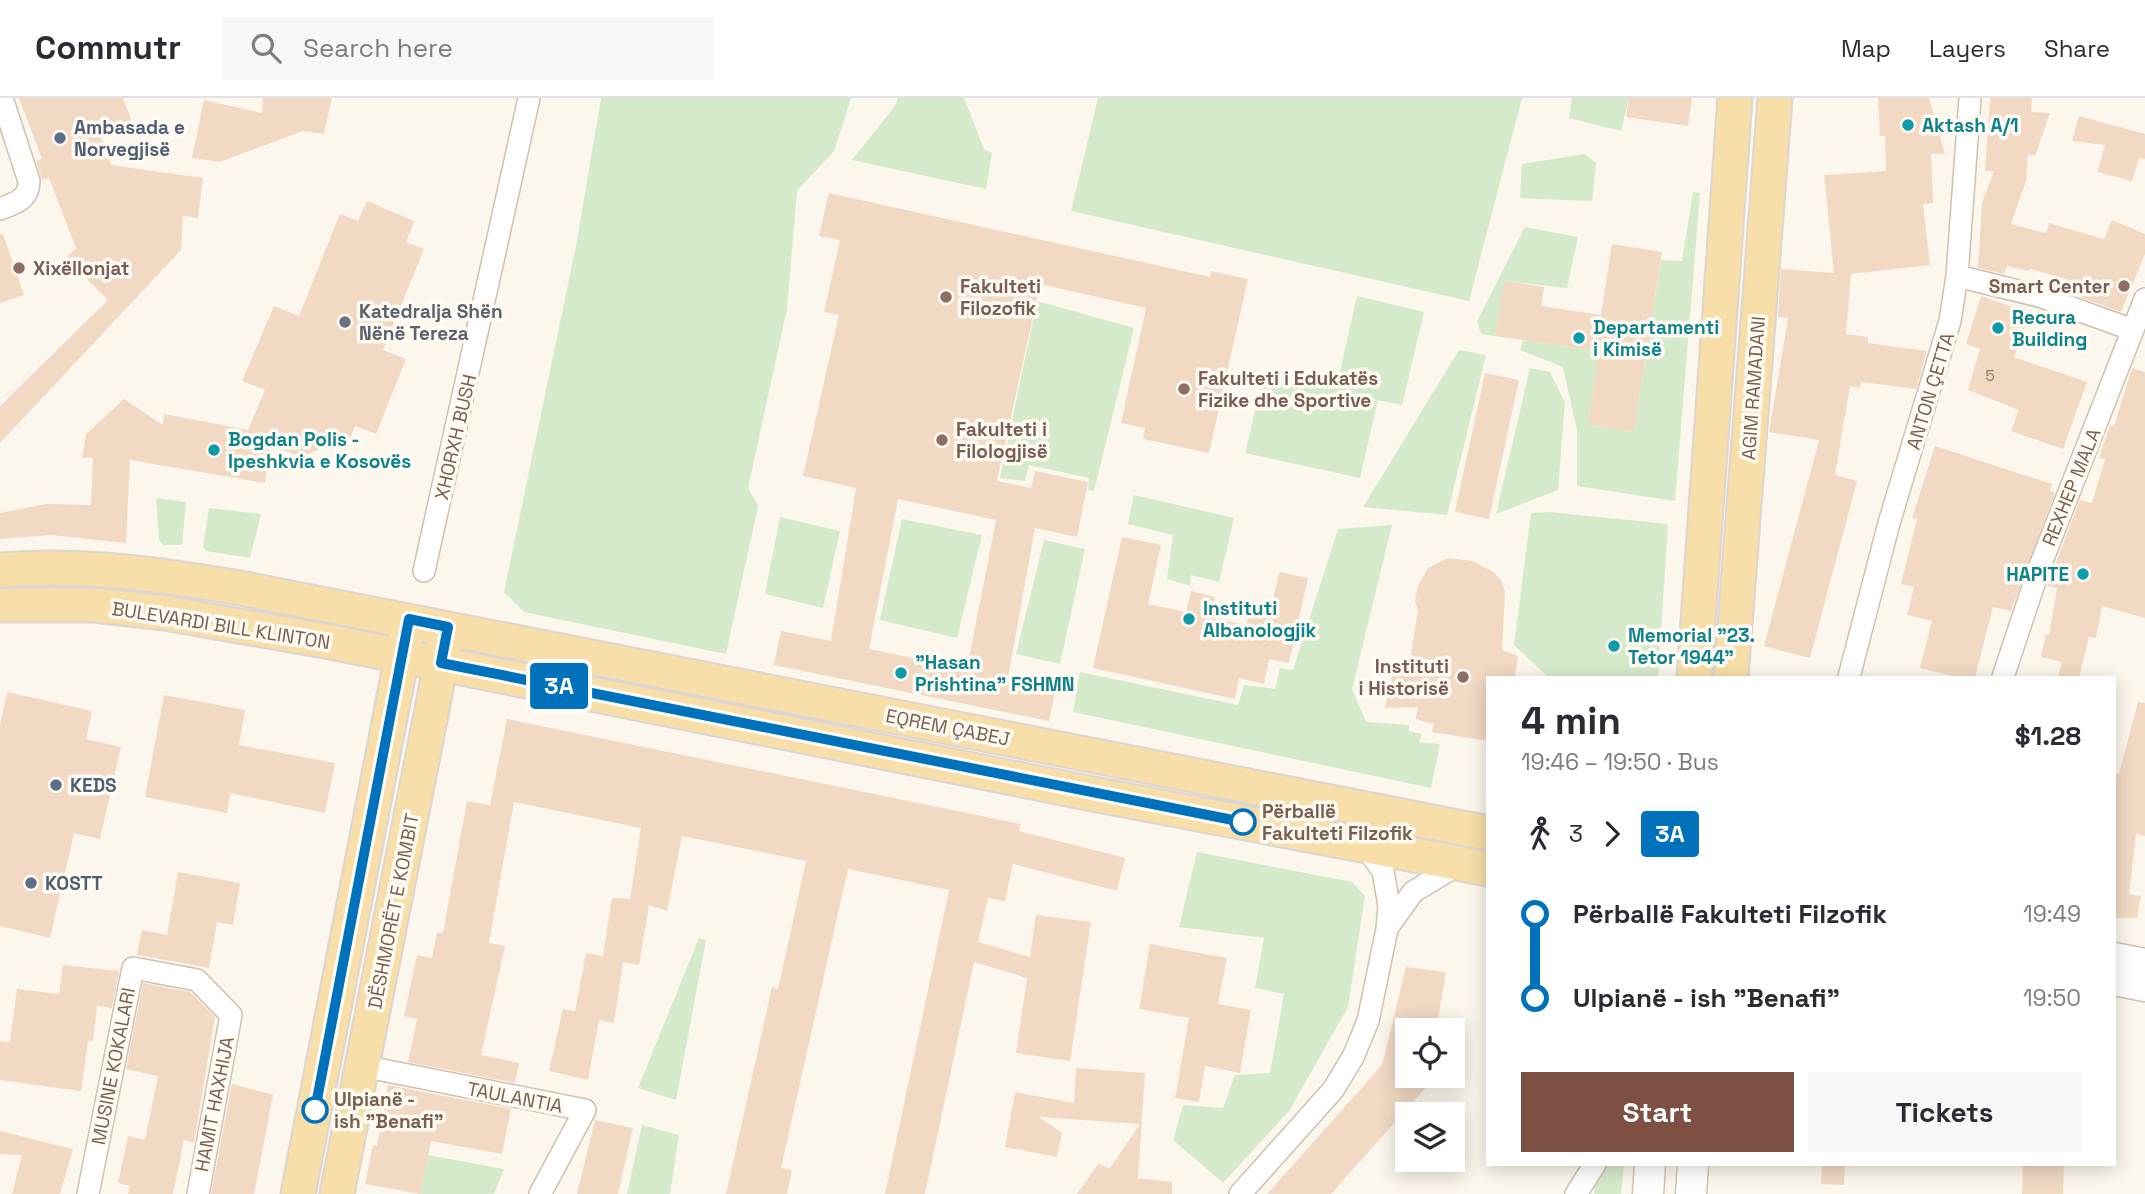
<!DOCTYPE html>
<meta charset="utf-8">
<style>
body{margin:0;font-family:"Space Grotesk",sans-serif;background:#f7f7f7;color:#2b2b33;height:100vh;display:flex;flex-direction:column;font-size:26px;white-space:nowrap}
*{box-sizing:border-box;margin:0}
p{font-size:23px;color:#7c7c81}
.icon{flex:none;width:38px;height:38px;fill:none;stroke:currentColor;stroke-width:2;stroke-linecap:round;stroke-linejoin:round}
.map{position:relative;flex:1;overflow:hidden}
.sheet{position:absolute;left:1486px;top:578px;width:630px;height:490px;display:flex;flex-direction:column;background:#fff;border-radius:0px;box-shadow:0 4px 18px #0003}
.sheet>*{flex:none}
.badge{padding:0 14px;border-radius:5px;font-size:24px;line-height:46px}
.buttons{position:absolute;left:1395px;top:920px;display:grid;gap:14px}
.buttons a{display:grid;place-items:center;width:70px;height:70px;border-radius:0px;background:#fff;box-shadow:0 4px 18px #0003;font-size:35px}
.map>.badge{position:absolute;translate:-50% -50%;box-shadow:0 0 0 4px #fff}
.legs{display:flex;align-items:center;gap:10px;height:77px;padding:0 35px;font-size:23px}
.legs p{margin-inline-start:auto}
.summary{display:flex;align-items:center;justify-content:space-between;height:119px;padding:0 35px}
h1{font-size:38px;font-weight:700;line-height:52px}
.button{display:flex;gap:14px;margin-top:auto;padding:14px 35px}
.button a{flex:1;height:80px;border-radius:0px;background:#7d5043;color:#fff;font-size:28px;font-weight:700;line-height:80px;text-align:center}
.button a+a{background:#f7f7f7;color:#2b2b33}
ul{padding:0 35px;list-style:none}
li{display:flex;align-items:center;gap:24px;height:84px;font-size:26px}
li i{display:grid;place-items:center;width:10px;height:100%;margin:0 9px;background:currentColor}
li i::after{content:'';width:18px;height:18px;margin:-9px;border:5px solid;border-radius:50%;background:#fff}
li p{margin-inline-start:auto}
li:first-child i{background:linear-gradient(#0000 50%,currentColor 0)}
li:last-child i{background:linear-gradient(currentColor 50%,#0000 0)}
header{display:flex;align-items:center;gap:42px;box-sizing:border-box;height:98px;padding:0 35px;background:#fff;border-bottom:2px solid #e1e1e2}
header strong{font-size:33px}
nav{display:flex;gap:38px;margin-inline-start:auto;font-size:24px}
.search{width:490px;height:63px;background:#f7f7f7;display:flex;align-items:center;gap:18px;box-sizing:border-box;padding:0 24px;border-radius:0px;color:#7c7c81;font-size:26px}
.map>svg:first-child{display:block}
.green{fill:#d5eaca}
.building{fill:#f1d9c4;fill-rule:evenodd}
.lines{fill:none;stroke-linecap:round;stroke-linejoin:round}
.street-casing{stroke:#cfc0b1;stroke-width:24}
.secondary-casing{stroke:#d4c2b1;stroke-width:33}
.primary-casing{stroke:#dcd5d1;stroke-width:37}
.street{stroke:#fff;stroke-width:21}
.secondary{stroke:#fff;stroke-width:30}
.primary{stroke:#f8dea8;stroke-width:33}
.line-1-casing{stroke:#fff;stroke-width:16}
.line-1{stroke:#0072bc;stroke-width:10}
.culture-dot{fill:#0f9aa8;stroke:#fffbf3;stroke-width:2.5}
.service-dot{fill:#5c6f8a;stroke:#fffbf3;stroke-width:2.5}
.education-dot{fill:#8d6e63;stroke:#fffbf3;stroke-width:2.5}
.worship-dot{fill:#6b7280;stroke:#fffbf3;stroke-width:2.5}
.stop-1-dot{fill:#fff;stroke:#0072bc;stroke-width:3.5}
.labels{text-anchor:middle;stroke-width:7;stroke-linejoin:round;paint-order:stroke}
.number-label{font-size:16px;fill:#967e6c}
.culture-label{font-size:19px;font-weight:bold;fill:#0d838f;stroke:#fffbf3;text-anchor:start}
.service-label{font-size:19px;font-weight:bold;fill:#4e5e75;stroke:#fffbf3;text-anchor:start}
.education-label{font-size:19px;font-weight:bold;fill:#785e54;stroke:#fffbf3;text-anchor:start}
.worship-label{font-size:19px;font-weight:bold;fill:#5b616d;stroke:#fffbf3;text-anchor:start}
.street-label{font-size:19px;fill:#785f4e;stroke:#fffbf3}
.stop-label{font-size:19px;font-weight:bold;fill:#785f4e;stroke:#fffbf3;text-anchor:start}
</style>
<header>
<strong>Commutr</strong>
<div class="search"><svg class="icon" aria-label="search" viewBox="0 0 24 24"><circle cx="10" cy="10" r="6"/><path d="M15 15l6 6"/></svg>Search here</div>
<nav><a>Map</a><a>Layers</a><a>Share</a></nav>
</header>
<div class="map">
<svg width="2145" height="1096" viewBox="0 0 2145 1096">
<rect width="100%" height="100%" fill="#fcf7ec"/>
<!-- green -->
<path class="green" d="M601 0H851L834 53 797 93 787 211 748 390 758 408 726 556 524 514 504 494 576 148Z
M898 0H964L984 51 992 55 986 91 852 62 895 8Z
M1098 0H1522L1469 203 1071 113Z
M1572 0H1629L1621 33 1569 20Z
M1585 56 1596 65 1592 103 1520 100 1522 66Z
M1693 94 1700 95 1675 403 1577 388V332L1563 269 1520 252 1523 242 1599 253 1588 327 1634 334 1661 162 1682 163Z
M1525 129 1578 139 1567 190 1504 183 1495 238 1481 236 1477 223Z
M1357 198 1424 214 1402 307 1378 302 1360 380 1245 355 1264 275 1336 291Z
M1037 203 1134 230 1094 393 1088 392 1089 380 1029 367 1025 383 1000 380Z
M1459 252 1486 257 1447 417 1363 409Z
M1530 270 1550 274 1565 304 1558 392 1496 416Z
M1134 397 1234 420 1219 484 1191 477 1190 488 1167 481 1173 437 1128 426Z
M156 400 186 404 182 447H163L159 442Z
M209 410 261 416 250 460 206 453 203 449Z
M1550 414 1668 426 1658 579H1548L1514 547 1531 415Z
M780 419 840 433 823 510 765 496Z
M902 421 982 437 957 540 880 522Z
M1392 427 1352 591 1366 624 1409 627V633L1422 636 1419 644 1440 646 1431 690 1073 614 1080 574 1238 607 1244 587 1275 591 1280 570 1293 572 1338 431Z
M1044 442 1085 451 1060 566 1016 556Z
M1197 754 1352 784 1365 798 1348 909 1289 1013 1223 1085 1173 1042 1183 1007 1223 1010 1235 977 1270 975 1284 896 1255 890 1264 840 1179 829Z
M699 840 706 842 676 1002 638 990Z
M642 1027 679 1037 670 1096H627Z
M428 1057 504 1071 494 1096H420Z
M1602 1066H1624L1621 1096H1594L1596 1078Z"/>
<!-- building -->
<path class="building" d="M19 0H123L132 24 99 35 111 67 203 80 198 120 183 118 181 152 0 345V308L108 202 66 160 76 150 49 80 42 82 36 63 42 61Z
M263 0H332L324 36 303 33 220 64 192 60 204 2 262 15Z
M1629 0H1692L1688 28 1626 19Z
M1878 0H1929L1945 56H1931L1933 105 1923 106 1930 167 1851 176 1846 236 1868 239V245L1927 253 1916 291 1861 284 1860 290 1850 288 1835 377 1857 383 1810 560 1764 548 1819 342 1769 334 1788 220 1778 219 1781 171 1834 175 1824 77 1886 73 1885 38H1880Z
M1990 0H2032L2031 14 2050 15 2035 58 2028 57 2026 83 2011 126 2046 135 2049 125 2104 141 2112 122 2145 136V156L2121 214 2079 199 2084 186 2030 171 2029 173 2007 168 2004 176 1978 170 1982 105 1994 73H1985Z
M2079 18 2145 36V61L2139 60 2132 83 2097 74 2105 47 2072 43Z
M829 95 1210 179 1211 173 1248 181 1209 355 1143 341 1145 330 1121 325 1146 210 1040 186 997 383 1031 390 1035 373 1088 384 1077 439 1035 430 1008 579 1056 589 1049 623 774 567 781 533 831 543 856 390 803 378 839 217 824 214 840 142 819 138ZM898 401 996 422 967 571 869 551Z
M367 103 414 123 406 144 424 151 383 252 406 261 376 336 355 328 346 351 325 343 319 351 309 356 296 357 270 347 265 385 130 362 126 445 51 437 0 441V415L46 406 91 407 93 360H82L86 336 124 301 163 327 164 316 248 332 265 292 242 283 274 208 299 218 340 116 358 123Z
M0 136H3L24 197 0 205Z
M1612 146 1662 154 1634 334 1588 327 1599 253 1495 238 1504 183 1544 189 1541 208 1601 217Z
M1981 198 2030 215 2014 259 2087 284 2063 351 2011 333 2019 312 1968 292 1980 251 1966 246Z
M2132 270 2145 274V520L2102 508 2096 540 2089 539 2079 579H2058L2062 564 2041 559 2046 536 2049 537 2057 490 2047 488 2080 402 2092 405 2105 361 2099 360 2110 327 2114 328Z
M1485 275 1519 282 1489 421 1455 414Z
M1935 348 2052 386 2050 393 2055 395 2011 513 1993 509 1975 579H1956L1920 570 1932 523 1907 517 1914 489 1901 486 1917 421 1912 420Z
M1122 439 1161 447 1148 506 1186 514 1191 493 1215 499 1210 519 1246 527 1250 510 1270 515 1279 474 1308 480 1289 565 1269 561 1264 586 1239 580 1235 601 1093 570Z
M1448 460 1472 463 1492 473 1501 482 1505 494 1502 552 1518 558 1515 579H1488V643L1432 634 1434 626 1416 621 1418 609 1385 610 1393 573 1409 567 1418 513 1415 503 1418 487 1428 470Z
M7 594 92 613 86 641 121 649 100 741 74 735 50 840 0 828V628Z
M164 597 245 612 239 647 335 665 325 715 230 695 227 715 145 699Z
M2138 604 2145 605V738L2136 736 2129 796 2141 798 2137 820H2114V676H2119Z
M507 621 1021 726 1019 733 1125 760 1117 793 1013 766 1005 803 988 800 978 844 1030 859 1036 817 1091 824 1070 963 1016 955 1027 880 974 864 925 1096H885L949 792 848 771 781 1070 792 1072 787 1096H726L772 889 778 891 806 763 682 738 667 813 649 807 639 867 623 864 614 925 599 922 588 982 549 973 563 911 575 913 586 855 603 858 612 800 630 801 641 730 514 704 489 845 505 848 481 957 519 965 515 985 408 964 417 921 404 918 417 857 432 860 437 834 443 835 467 703 490 707Z
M178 774 240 785 233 827 217 824 209 870 137 857 142 832 167 837Z
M1150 846 1227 860 1218 906 1251 912 1240 975 1205 968 1199 1004 1175 1000 1189 920 1139 911Z
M63 867 119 873 112 910 97 908 93 943H88L81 993 0 982V943L10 944 17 891 59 896Z
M1406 869 1446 874 1436 933H1407V978H1436L1331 1096H1267L1382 967Z
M143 885 190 894 215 919 194 1045 184 1042 173 1096H128L130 1088 118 1085 128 1038 145 1042 158 978 126 971Z
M1076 970 1145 975 1138 1080 1172 1084V1096H1077L1098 1066 1110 1070 1140 1026 1039 1019 1062 1035 1057 1059 1005 1049 1015 994 1074 1005Z
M232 986 273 997 254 1096H211Z
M388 987 511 1011 502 1056 431 1043 420 1096 365 1086 373 1047 377 1048Z
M595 1022 633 1030 618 1096H577Z
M0 1033 73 1051 60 1096H12L22 1057 0 1056Z
M1822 1066H1845L1844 1087 1821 1086Z
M2023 1066H2064L2063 1096H2022Z"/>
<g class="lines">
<!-- street casing -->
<g class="street-casing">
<path id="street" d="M0 111C15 105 29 102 29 83L2 0
M1957 178 2039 198 2133 232
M424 473 529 0
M1849 579 1889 425 1950 223 1957 178 1970 0
M2003 579 2040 468 2145 201
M1388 829 1413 794 1459 766
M362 968 585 1012 540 1096
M88 1096 133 870 197 882 231 917 198 1096
M1240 1096 1333 992 1353 959 1368 923 1387 831 1389 808 1383 773 1364 747
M1576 1096 1595 1066"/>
</g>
<!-- secondary casing -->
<g class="secondary-casing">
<path id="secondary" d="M2114 860 2145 866
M2114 882 2145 888
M1648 1096 1650 1066
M1691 1096 1693 1066"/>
</g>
<!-- primary casing -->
<g class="primary-casing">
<path id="primary" d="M0 472C83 465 164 477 245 491L1488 735
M0 507H95L165 515 331 544 1088 695 1488 771
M1694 579 1735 0
M1731 579 1775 0
M298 1096 406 537
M337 1096 445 545"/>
</g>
<!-- street -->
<use href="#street" class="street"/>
<!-- secondary -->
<use href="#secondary" class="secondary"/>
<!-- primary -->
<use href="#primary" class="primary"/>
</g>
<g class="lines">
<!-- line-1 casing -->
<g class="line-1-casing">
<path id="line-1" d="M315 1012 409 521 448 529 441 565 1243 724"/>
</g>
<!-- line-1 -->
<use href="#line-1" class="line-1"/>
</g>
<!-- markers -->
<g class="culture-dot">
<circle cx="1908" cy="27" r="7"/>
<circle cx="1998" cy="230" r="7"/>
<circle cx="1579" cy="240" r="7"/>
<circle cx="214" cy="352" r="7"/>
<circle cx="2083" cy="476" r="7"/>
<circle cx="1189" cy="521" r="7"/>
<circle cx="1614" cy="548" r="7"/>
<circle cx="901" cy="575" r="7"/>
</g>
<g class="service-dot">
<circle cx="60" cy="40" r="7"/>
<circle cx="56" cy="687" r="7"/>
<circle cx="31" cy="785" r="7"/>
</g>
<g class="education-dot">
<circle cx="19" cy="170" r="7"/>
<circle cx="2124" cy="188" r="7"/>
<circle cx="946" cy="199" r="7"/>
<circle cx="1184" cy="291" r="7"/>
<circle cx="942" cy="342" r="7"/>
<circle cx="1463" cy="579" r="7"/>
</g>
<circle class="worship-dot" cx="345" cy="224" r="7"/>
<g class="stop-1-dot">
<circle cx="1243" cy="724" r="12"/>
<circle cx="315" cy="1012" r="12"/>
</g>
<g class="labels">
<!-- number labels -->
<g class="number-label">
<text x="1990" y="283">5</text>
</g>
<!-- culture labels -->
<g class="culture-label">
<text x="1922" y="34">Aktash A/1</text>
<text x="2012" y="226">Recura<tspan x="2012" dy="22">Building</tspan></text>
<text x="1593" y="236">Departamenti<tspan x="1593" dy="22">i Kimisë</tspan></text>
<text x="228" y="348">Bogdan Polis -<tspan x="228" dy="22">Ipeshkvia e Kosovës</tspan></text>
<text x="2069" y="483" text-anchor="end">HAPITE</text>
<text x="1203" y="517">Instituti<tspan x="1203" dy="22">Albanologjik</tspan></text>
<text x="1628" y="544">Memorial "23.<tspan x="1628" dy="22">Tetor 1944"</tspan></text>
<text x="915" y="571">"Hasan<tspan x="915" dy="22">Prishtina" FSHMN</tspan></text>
</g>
<!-- service labels -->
<g class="service-label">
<text x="74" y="36">Ambasada e<tspan x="74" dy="22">Norvegjisë</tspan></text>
<text x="70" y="694">KEDS</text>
<text x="45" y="792">KOSTT</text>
</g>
<!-- education labels -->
<g class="education-label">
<text x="33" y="177">Xixëllonjat</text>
<text x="960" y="195">Fakulteti<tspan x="960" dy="22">Filozofik</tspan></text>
<text x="2110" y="195" text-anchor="end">Smart Center</text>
<text x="1198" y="287">Fakulteti i Edukatës<tspan x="1198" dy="22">Fizike dhe Sportive</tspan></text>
<text x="956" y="338">Fakulteti i<tspan x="956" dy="22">Filologjisë</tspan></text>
<text x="1449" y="575" text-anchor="end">Instituti<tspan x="1449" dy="22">i Historisë</tspan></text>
</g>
<!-- worship labels -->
<g class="worship-label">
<text x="359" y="220">Katedralja Shën<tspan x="359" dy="22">Nënë Tereza</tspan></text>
</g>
<!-- street labels -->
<g class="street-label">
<text transform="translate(1753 290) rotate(-86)" y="7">AGIM RAMADANI</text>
<text transform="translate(1930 293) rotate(-73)" y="7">ANTON ÇETTA</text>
<text transform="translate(455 339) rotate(-77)" y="7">XHORXH BUSH</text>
<text transform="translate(2071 389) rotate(-68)" y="7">REXHEP MALA</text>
<text transform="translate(221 527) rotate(9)" y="7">BULEVARDI BILL KLINTON</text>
<text transform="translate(948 629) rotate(11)" y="7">EQREM ÇABEJ</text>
<text transform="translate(393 813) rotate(-79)" y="7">DËSHMORËT E KOMBIT</text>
<text transform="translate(113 968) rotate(-79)" y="7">MUSINE KOKALARI</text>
<text transform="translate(515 999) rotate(11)" y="7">TAULANTIA</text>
<text transform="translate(214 1006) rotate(-79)" y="7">HAMIT HAXHIJA</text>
</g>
<!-- stop labels -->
<g class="stop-label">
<text x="1262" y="720">Përballë<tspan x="1262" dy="22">Fakulteti Filzofik</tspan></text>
<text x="334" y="1008">Ulpianë -<tspan x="334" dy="22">ish "Benafi"</tspan></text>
</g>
</g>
</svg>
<div class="buttons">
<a><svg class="icon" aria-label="locate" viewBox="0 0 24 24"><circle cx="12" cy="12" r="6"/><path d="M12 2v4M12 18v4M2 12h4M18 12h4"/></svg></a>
<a><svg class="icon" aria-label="layers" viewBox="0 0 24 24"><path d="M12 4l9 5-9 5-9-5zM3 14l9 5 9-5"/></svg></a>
</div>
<b class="badge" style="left:559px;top:588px;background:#0072bc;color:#fff">3A</b>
<section class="sheet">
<div class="summary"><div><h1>4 min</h1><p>19:46 – 19:50 · Bus</p></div><b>$1.28</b></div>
<div class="legs"><svg class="icon" aria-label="walk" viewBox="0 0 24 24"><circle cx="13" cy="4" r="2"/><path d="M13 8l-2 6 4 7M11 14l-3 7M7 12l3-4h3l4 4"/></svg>3<svg class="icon" aria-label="forward" viewBox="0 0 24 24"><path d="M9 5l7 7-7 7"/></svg><b class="badge" style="background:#0072bc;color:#fff">3A</b></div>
<ul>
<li><i style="color:#0072bc"></i><b>Përballë Fakulteti Filzofik</b><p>19:49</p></li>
<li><i style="color:#0072bc"></i><b>Ulpianë - ish &quot;Benafi&quot;</b><p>19:50</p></li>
</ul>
<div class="button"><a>Start</a><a>Tickets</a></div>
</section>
</div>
